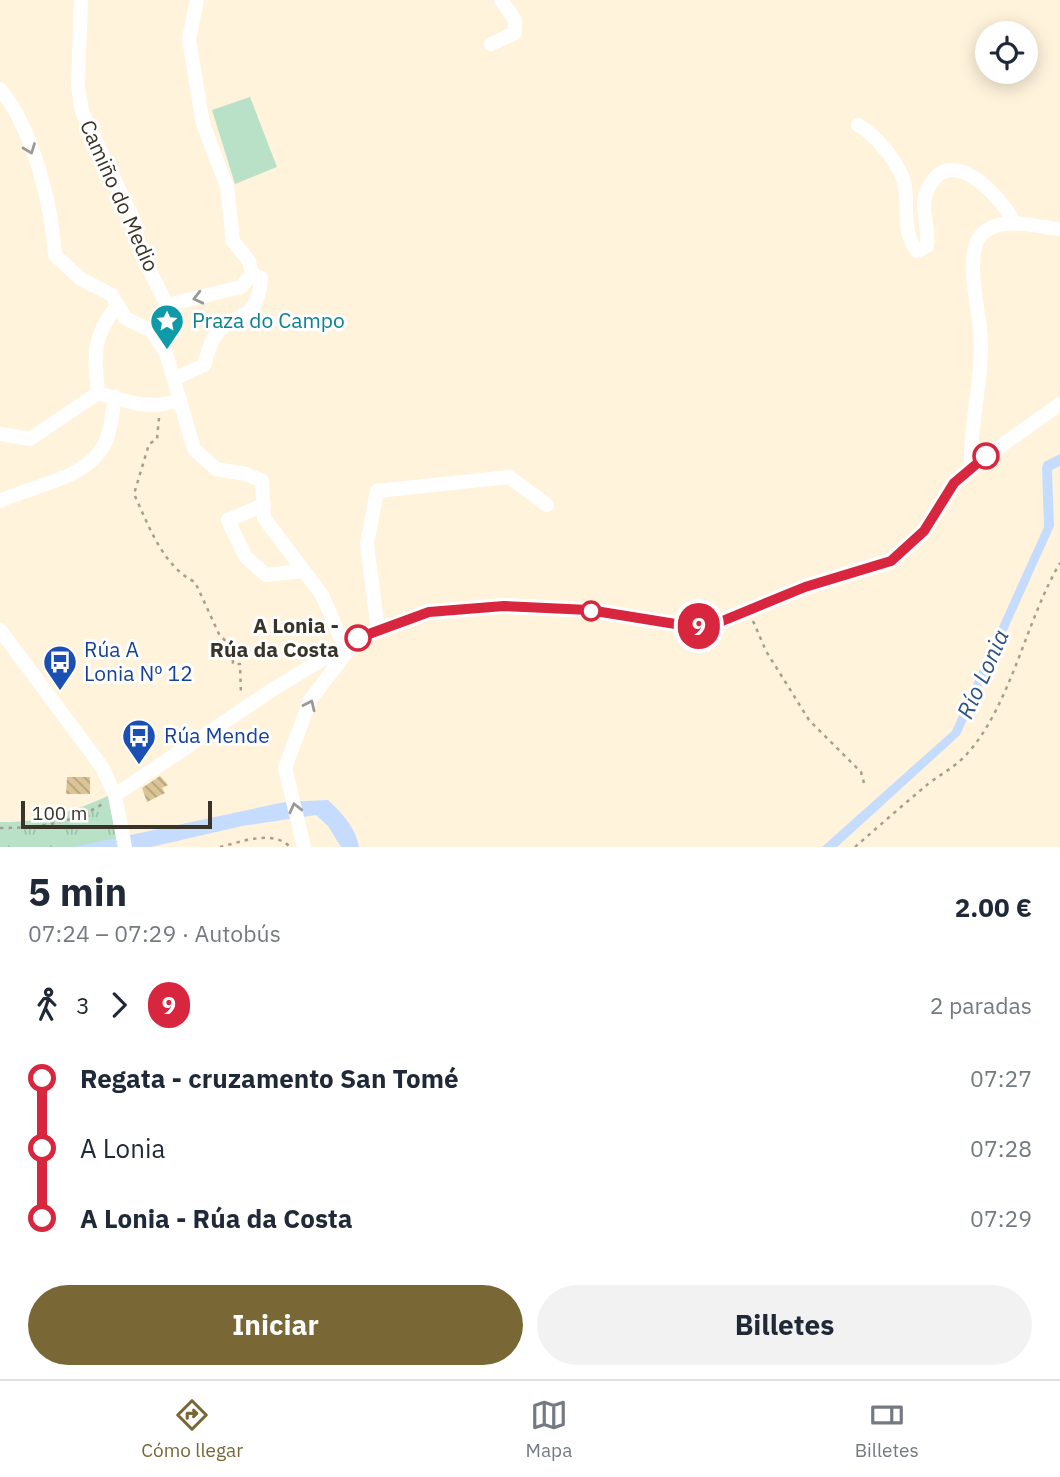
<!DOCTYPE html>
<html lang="es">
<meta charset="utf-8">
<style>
body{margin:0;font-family:"IBM Plex Sans",sans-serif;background:#f2f2f3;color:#1f2937;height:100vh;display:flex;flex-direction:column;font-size:26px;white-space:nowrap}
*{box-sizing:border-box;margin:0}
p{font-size:23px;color:#747a83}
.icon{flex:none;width:38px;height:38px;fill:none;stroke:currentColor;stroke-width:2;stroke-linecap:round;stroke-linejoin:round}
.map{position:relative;height:847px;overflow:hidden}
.details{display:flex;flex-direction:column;background:#fff;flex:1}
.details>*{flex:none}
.badge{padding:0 14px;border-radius:23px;font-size:24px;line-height:46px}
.controls{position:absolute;left:975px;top:21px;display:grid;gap:14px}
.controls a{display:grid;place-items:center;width:63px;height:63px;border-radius:50%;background:#fff;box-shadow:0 4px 18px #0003;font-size:35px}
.scale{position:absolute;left:21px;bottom:18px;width:191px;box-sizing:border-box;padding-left:7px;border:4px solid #393328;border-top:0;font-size:19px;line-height:24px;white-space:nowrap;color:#393328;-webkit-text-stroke:5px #fff;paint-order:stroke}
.map>.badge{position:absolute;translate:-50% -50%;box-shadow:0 0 0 4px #fff}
.legs{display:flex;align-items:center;gap:10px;height:77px;padding:0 28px;font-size:23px}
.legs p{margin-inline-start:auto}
.head{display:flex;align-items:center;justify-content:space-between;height:119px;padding:0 28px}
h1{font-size:38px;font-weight:800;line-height:52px}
.primary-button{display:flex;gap:14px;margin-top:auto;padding:14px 28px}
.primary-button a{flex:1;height:80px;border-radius:42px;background:#796836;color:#fff;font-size:28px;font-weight:800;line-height:80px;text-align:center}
.primary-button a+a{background:#f2f2f3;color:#1f2937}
ul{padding:0 28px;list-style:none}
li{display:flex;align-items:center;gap:24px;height:70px;font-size:26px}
li i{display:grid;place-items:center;width:10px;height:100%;margin:0 9px;background:currentColor}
li i::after{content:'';width:18px;height:18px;margin:-9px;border:5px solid;border-radius:50%;background:#fff}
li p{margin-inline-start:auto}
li:first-child i{background:linear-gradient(#0000 50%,currentColor 0)}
li:last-child i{background:linear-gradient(currentColor 50%,#0000 0)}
.menu{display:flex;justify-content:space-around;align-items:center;height:98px;border-top:2px solid #e0e1e3;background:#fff;font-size:19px;color:#747a83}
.menu a{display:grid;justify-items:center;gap:4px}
.menu .active{color:#796836}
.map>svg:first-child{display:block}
.park{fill:url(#park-tufts)}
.pitch{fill:#b9e1c8}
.water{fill:#c5dcfe}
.building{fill:url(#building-back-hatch)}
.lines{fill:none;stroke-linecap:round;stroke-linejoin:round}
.path{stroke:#a79e8c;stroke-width:2.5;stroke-dasharray:3.5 5;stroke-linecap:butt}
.minor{stroke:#fff;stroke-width:14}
.oneway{stroke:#9c9994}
.line-1-casing{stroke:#fff;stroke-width:16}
.line-1{stroke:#d7263d;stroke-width:10}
.stop-1-dot{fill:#fff;stroke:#d7263d;stroke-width:3.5}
.labels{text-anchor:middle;stroke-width:6;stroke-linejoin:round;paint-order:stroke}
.street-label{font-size:21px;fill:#393328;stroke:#fff}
.culture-label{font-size:21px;fill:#0d838f;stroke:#fff;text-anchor:start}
.stop-label{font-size:21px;font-weight:bold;fill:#393328;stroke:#fff;text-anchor:end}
.transit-label{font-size:21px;fill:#164399;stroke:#fff;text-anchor:start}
.water-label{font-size:23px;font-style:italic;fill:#2d5185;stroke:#fff}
</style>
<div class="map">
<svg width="1060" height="847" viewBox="0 0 1060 847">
<defs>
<pattern id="park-tufts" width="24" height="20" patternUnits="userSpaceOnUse" patternTransform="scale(1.75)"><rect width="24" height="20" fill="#b9e1c8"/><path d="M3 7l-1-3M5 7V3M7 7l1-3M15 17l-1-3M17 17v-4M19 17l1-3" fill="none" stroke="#a0c2ac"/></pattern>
<pattern id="building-back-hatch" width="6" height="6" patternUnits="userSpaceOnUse" patternTransform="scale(1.75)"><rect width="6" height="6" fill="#dbc596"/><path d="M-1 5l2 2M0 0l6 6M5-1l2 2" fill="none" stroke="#b3a17a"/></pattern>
</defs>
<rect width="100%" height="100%" fill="#fff3dc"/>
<!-- park -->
<path class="park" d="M108 796 118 847H0V822C40 823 72 812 108 796Z"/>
<!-- pitch -->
<path class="pitch" d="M250 97 277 167 235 184 212 110Z"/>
<!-- water -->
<path class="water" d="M1060 454V466L1052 470 1054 526 960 735 837 847H822L952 731 1044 527 1042 467 1044 462Z
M328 800C342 813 356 828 359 847H341L328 826 316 815 242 826 151 847H74L285 802Z"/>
<!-- building -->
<path class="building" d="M160 776 168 785 162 788 165 793 147 802 142 788Z
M67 777H90V794H66Z"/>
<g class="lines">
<!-- path -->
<path class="path" d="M159 418 157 439 149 444 134 494C148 524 163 567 195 582L219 634 232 648 233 664H240L241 695
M753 621 766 651 809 720 861 772 864 783
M0 828C37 828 72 824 104 803
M220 847C241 842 273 829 290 847
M855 847C879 826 904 804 928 784 941 774 955 767 966 755 1011 706 1026 620 1060 563"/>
<!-- minor -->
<path class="minor" d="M81 0 78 85 82 112 133 218 141 253 167 305
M197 0 189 39 203 124 227 187 233 241 249 261 252 274
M491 44 515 33V20L501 0
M0 89C32 127 52 205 55 255L81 279 112 295 125 318 152 331
M858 125C876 135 901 165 905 186 908 208 902 232 917 251L927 246C930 228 919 209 927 191 949 139 1002 197 1015 224
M152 331 166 353 194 449 216 469 246 474 262 481 264 518 322 595 344 646
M152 331 167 305 241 287 252 274
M174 379 204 365C207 357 209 347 213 339 231 309 258 327 261 278L252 274
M98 393C94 355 92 335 118 305
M0 434 30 439 98 393C126 401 152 412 180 399
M971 467C969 420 985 376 980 328 977 306 965 249 982 234 1001 215 1036 227 1060 229
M0 501C31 486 81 480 101 450 111 436 112 414 115 397
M264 505 228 520 245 556 266 575 304 571
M0 630 102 767 115 795 125 847
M378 631 367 544 377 491 509 477 547 505
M115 795 275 688 358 638 429 612 504 605 589 610 688 626 715 624 805 587 891 561 924 531 954 483 971 467 1060 404
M304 847 285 768 310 700 350 648"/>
</g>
<!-- one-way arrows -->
<defs><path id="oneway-chevron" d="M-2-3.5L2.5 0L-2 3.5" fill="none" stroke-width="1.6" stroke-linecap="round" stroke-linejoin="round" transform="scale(1.75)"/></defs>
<g class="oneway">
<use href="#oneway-chevron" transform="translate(30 149) rotate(69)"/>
<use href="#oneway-chevron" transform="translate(198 298) rotate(166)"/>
<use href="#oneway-chevron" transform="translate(310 705) rotate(-65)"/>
<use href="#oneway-chevron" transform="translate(295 808) rotate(-104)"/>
</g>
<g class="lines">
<!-- line-1 casing -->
<g class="line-1-casing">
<path id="line-1" d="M358 638 429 612 504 606 589 610 688 626 715 624 805 587 891 561 924 531 954 483 986 456"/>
</g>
<!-- line-1 -->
<use href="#line-1" class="line-1"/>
</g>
<!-- icons -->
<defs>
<g id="sight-pin" transform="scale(1.75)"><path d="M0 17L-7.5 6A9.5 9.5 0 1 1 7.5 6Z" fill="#0f9aa8" stroke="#fff"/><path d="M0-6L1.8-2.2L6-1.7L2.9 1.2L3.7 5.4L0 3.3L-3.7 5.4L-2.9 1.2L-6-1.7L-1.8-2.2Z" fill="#fff"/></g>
<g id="bus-pin" transform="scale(1.75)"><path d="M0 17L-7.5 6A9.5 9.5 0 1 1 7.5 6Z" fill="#1a4fb4" stroke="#fff"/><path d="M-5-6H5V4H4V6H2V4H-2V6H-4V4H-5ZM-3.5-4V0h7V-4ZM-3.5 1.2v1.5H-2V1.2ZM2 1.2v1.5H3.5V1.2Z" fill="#fff"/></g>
</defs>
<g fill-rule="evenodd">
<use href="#sight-pin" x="167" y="321"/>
<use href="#bus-pin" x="60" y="662"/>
<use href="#bus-pin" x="139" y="736"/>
</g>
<!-- markers -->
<g class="stop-1-dot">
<circle cx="986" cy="456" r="12"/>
<circle cx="591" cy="611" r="9"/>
<circle cx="358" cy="638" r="12"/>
</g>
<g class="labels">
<!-- street labels -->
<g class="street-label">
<text transform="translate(119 196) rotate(66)" y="7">Camiño do Medio</text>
</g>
<!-- culture labels -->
<g class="culture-label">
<text x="192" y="328">Praza do Campo</text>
</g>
<!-- stop labels -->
<g class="stop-label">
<text x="339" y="633">A Lonia -<tspan x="339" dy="24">Rúa da Costa</tspan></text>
</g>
<!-- transit labels -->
<g class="transit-label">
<text x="84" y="657">Rúa A<tspan x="84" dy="24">Lonia Nº 12</tspan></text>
<text x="164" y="743">Rúa Mende</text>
</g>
<!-- water labels -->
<g class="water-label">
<text transform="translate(983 674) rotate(-66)" y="8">Río Lonia</text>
</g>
</g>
</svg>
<div class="controls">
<a><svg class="icon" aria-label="locate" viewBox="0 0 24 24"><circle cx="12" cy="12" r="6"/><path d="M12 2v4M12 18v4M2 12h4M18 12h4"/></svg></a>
</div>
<div class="scale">100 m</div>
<b class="badge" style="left:699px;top:626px;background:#d7263d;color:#fff">9</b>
</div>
<section class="details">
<div class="head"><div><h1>5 min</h1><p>07:24 – 07:29 · Autobús</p></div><b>2.00 €</b></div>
<div class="legs"><svg class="icon" aria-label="walk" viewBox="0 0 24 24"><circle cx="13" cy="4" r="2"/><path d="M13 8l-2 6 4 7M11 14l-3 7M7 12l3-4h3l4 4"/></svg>3<svg class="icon" aria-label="forward" viewBox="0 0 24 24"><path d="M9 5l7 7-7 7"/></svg><b class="badge" style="background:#d7263d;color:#fff">9</b><p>2 paradas</p></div>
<ul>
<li><i style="color:#d7263d"></i><b>Regata - cruzamento San Tomé</b><p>07:27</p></li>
<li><i style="color:#d7263d"></i><span>A Lonia</span><p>07:28</p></li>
<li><i style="color:#d7263d"></i><b>A Lonia - Rúa da Costa</b><p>07:29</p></li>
</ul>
<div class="primary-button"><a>Iniciar</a><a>Billetes</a></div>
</section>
<nav class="menu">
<a class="active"><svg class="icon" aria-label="directions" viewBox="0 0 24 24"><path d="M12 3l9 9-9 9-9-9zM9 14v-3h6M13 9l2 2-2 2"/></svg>Cómo llegar</a>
<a><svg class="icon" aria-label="map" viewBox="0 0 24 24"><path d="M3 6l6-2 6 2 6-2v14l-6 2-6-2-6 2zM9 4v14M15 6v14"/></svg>Mapa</a>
<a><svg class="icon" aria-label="tickets" viewBox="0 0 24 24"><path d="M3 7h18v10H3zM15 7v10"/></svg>Billetes</a>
</nav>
